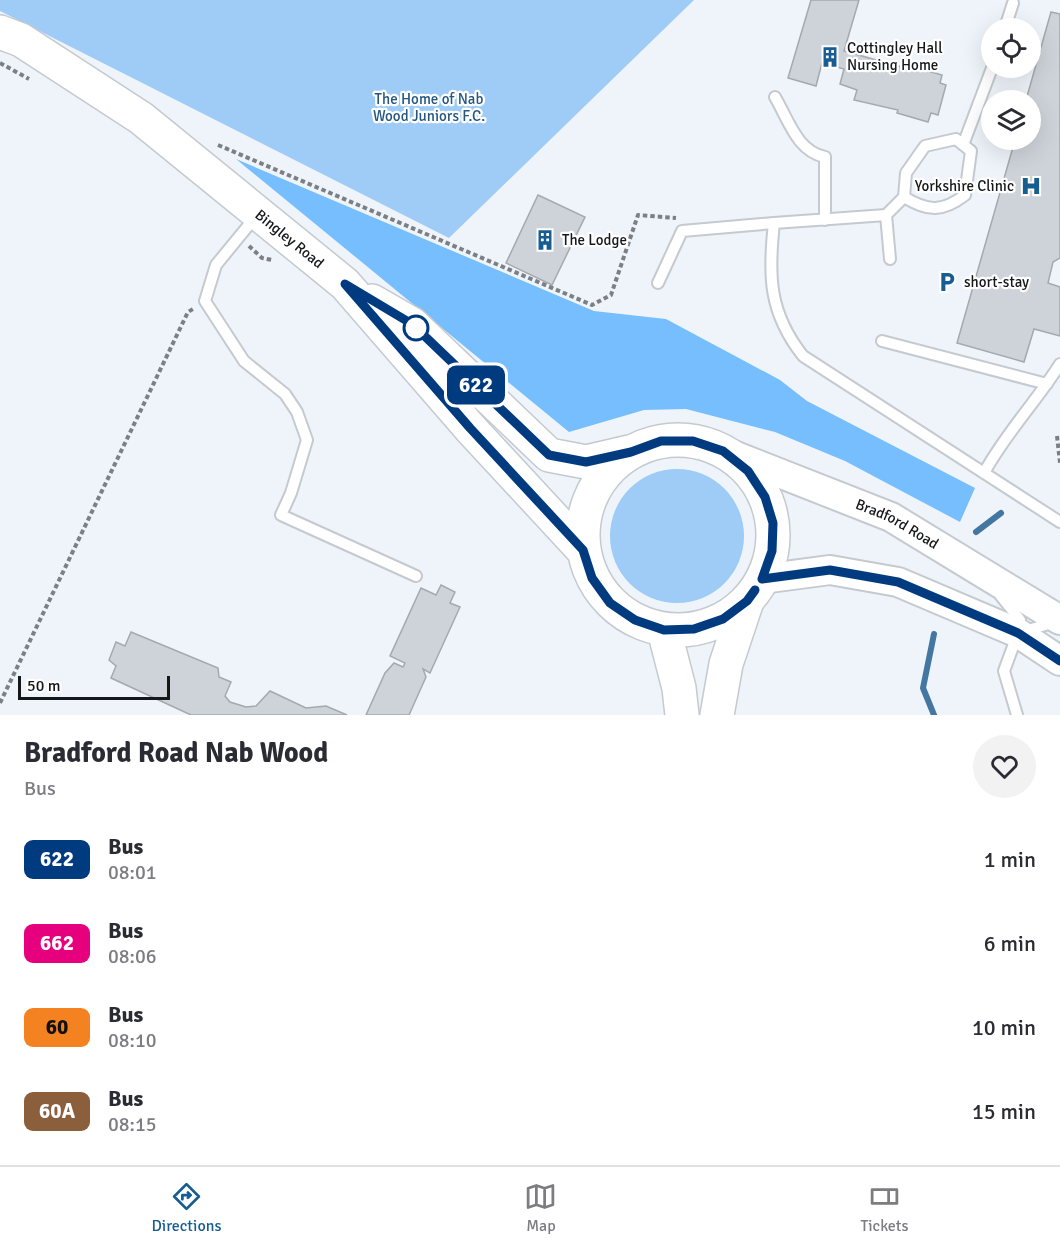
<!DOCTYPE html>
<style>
body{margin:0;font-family:Signika,sans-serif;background:#f2f2f3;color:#2b2b33;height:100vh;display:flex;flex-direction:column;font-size:22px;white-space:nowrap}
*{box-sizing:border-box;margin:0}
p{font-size:20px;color:#7c7c81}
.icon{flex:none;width:33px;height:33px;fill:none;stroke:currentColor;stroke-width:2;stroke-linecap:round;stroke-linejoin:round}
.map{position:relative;height:715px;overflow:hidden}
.drawer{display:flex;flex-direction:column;background:#fff;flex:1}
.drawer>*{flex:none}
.badge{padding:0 12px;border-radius:9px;font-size:21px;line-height:39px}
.tools{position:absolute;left:981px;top:18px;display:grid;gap:12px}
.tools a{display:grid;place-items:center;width:60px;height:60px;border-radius:50%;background:#fff;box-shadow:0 6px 24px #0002;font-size:30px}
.scale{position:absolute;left:18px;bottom:15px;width:152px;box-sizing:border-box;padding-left:6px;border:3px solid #151719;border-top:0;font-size:16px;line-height:21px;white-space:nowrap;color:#151719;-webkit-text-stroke:4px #fff;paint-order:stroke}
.map>.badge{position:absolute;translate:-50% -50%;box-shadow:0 0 0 3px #fff}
.round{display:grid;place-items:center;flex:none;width:63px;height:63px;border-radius:32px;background:#f2f2f3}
.summary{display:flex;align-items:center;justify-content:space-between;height:102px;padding:0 24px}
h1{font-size:28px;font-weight:800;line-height:45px}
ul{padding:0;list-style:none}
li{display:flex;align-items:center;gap:18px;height:84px;padding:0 24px}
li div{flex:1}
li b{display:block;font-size:22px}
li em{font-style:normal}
li .badge{min-width:66px;font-weight:700;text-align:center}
.tabs{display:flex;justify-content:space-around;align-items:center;height:84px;border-top:2px solid #e1e1e2;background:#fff;font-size:16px;color:#7c7c81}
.tabs a{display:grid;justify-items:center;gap:3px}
.tabs .selected{color:#185d92}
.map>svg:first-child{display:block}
.green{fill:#9eccf6}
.forest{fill:#76befd}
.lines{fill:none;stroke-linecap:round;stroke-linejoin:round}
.stream{stroke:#4476a2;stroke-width:6}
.building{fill:#cdd3d9;stroke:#a4a9af;stroke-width:1.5}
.service-casing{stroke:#c4cacf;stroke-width:14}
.secondary-casing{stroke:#c4cacf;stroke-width:32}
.trunk-casing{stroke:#c4cacf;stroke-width:36}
.path{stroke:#7c8084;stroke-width:4;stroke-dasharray:4.5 3;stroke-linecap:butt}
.service{stroke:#fff;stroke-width:10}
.secondary{stroke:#fff;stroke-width:28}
.trunk{stroke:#fff;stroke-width:33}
.line-casing{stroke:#fff;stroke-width:14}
.line{stroke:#003b80;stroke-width:9}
.stop-dot{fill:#fff;stroke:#003b80;stroke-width:3}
.labels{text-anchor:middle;stroke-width:4.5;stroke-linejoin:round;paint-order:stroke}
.poi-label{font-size:15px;fill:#151719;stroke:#fff;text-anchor:start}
.park-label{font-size:15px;fill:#245680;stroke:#fff}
.street-label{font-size:15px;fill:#151719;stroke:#fff}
</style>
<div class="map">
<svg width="1060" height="715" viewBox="0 0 1060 715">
<rect width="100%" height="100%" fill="#eef4fa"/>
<!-- green -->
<path class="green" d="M0 0H694L449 238 0 11Z
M610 536a67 67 0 1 1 134 0a67 67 0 1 1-134 0Z"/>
<!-- forest -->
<path class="forest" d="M236 159 594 311 666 319 780 380 807 401 975 488 960 522 845 461 775 432 686 409 644 410 569 432Z"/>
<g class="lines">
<!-- stream -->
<path class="stream" d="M976 532 1001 513
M934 715 923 688 934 634"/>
</g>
<!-- building -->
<path class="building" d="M811 0H859L844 51 909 69 910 66 942 75 940 83 946 85 938 115 931 113 928 122 897 113 898 110 854 100 857 90 840 84 844 69 822 63 816 86 788 78Z
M1051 12 1060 14V258L1053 262 1048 283 1060 287V336L1034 329 1024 362 957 343 1015 140H1030V100H1026Z
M538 195 585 217 552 285 506 263Z
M441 585 455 592 450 603 460 607 430 673 423 669 426 677 409 715H366L385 673 394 663 403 667 405 663 390 656 421 588 436 595Z
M131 632 218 668 219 677 231 682 225 696 230 702 246 707 256 706 270 691 306 708 326 706 347 715H191L111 678 116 666 109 660 116 642 125 646Z"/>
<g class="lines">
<!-- service casing -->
<g class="service-casing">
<path id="service" d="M1005 28 1013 3
M775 97C789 121 797 151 825 157V220
M956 139 971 151 965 195C943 212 928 212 904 197L906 173 925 146Z
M963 145 992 68
M904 197 886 215 774 223C768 276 769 313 803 356L1060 522
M257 215 216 265 205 301 244 361 285 394 297 412 307 440 291 493 281 515 416 576
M886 215 890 259
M658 283 682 231 774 223
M882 341 1047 384
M984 473C1005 434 1036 402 1060 364
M1000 595 1020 620 1018 633 1052 623
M1017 715 1004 671 1018 633"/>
</g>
<!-- secondary casing -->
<g class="secondary-casing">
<g id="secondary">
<path id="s1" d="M723 451 891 517 1060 620"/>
<path d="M762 579 830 570 898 582 1018 633 1060 661"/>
</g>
</g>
<!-- trunk casing -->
<g class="trunk-casing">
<g id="trunk">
<path id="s2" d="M0 32 21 40 141 118 345 284 470 428 583 550"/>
<path d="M372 301 412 324 549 455 586 462 629 452"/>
<circle cx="678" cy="535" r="95"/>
<path d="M664 630 679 688 682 715"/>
<path d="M717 715 726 664 747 601"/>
</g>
</g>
<!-- path -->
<path class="path" d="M0 63 29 79
M218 145 592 305 611 295 638 215 676 218
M249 246 262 258 272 260
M643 431 676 427 706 433
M1057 436 1060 463
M0 703 188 312 193 309"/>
<!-- service -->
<use href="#service" class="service"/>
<!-- secondary -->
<use href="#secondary" class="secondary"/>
<!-- trunk -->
<use href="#trunk" class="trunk"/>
</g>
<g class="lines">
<!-- line casing -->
<g class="line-casing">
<path id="line" d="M755 590 747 601 723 619 694 629 664 630 635 620 610 603 592 578 583 550 470 428 345 284 412 324 549 455 586 462 631 452 661 441H693L723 451 748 471 765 497 773 523 772 551 762 579 830 570 898 582 1018 633 1060 661"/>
</g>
<!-- line -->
<use href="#line" class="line"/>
</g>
<!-- icons -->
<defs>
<g id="building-bare" transform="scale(1.62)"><path d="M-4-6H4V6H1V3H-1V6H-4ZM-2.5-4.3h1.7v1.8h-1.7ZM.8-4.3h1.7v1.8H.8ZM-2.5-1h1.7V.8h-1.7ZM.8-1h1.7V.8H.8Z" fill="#185d92" stroke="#fff" stroke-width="2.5" paint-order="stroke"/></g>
<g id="hospital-bare" transform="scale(1.62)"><path d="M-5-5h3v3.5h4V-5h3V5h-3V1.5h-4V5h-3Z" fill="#185d92" stroke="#fff" stroke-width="2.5" paint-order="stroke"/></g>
<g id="parking-bare" transform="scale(1.62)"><path d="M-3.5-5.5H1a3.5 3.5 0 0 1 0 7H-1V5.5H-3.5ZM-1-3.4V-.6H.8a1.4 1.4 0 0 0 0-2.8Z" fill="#185d92" stroke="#fff" stroke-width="2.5" paint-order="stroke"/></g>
</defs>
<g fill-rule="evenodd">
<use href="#building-bare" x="830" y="57"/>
<use href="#hospital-bare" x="1031" y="186"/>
<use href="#building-bare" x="545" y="240"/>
<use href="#parking-bare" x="947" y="282"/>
</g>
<!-- markers -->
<circle class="stop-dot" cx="416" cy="328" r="12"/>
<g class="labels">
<!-- poi labels -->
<g class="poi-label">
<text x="847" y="53">Cottingley Hall<tspan x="847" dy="17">Nursing Home</tspan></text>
<text x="1014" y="191" text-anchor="end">Yorkshire Clinic</text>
<text x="562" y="245">The Lodge</text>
<text x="964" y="287">short-stay</text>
</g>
<!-- park labels -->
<g class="park-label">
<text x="429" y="104">The Home of Nab<tspan x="429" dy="17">Wood Juniors F.C.</tspan></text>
</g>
<!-- street labels -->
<g class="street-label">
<text dy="5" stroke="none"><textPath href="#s2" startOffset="357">Bingley Road</textPath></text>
<text dy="5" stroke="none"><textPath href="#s1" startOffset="189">Bradford Road</textPath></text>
</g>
</g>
</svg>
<div class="tools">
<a><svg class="icon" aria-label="locate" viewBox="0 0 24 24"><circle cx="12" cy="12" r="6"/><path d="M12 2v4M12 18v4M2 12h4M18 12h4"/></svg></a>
<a><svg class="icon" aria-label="layers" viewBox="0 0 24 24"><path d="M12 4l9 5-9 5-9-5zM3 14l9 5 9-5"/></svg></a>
</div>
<div class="scale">50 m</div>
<b class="badge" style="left:476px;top:385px;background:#003b80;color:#fff">622</b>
</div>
<section class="drawer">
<div class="summary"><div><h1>Bradford Road Nab Wood</h1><p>Bus</p></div><a class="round"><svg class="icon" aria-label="heart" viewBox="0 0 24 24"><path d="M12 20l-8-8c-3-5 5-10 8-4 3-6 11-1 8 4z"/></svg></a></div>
<ul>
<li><span class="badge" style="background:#003b80;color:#fff">622</span><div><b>Bus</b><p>08:01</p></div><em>1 min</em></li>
<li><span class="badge" style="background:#e6007e;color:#fff">662</span><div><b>Bus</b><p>08:06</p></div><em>6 min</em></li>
<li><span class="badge" style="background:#f58220;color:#111">60</span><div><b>Bus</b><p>08:10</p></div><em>10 min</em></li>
<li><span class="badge" style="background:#8b5e3c;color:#fff">60A</span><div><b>Bus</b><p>08:15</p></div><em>15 min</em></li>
</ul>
</section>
<nav class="tabs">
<a class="selected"><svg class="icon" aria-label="directions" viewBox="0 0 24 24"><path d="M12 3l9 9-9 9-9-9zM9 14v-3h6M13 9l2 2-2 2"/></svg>Directions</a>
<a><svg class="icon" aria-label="map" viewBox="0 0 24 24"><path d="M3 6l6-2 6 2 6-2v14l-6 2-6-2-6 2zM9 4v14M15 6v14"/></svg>Map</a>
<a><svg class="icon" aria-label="tickets" viewBox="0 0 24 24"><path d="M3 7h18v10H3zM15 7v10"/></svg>Tickets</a>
</nav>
